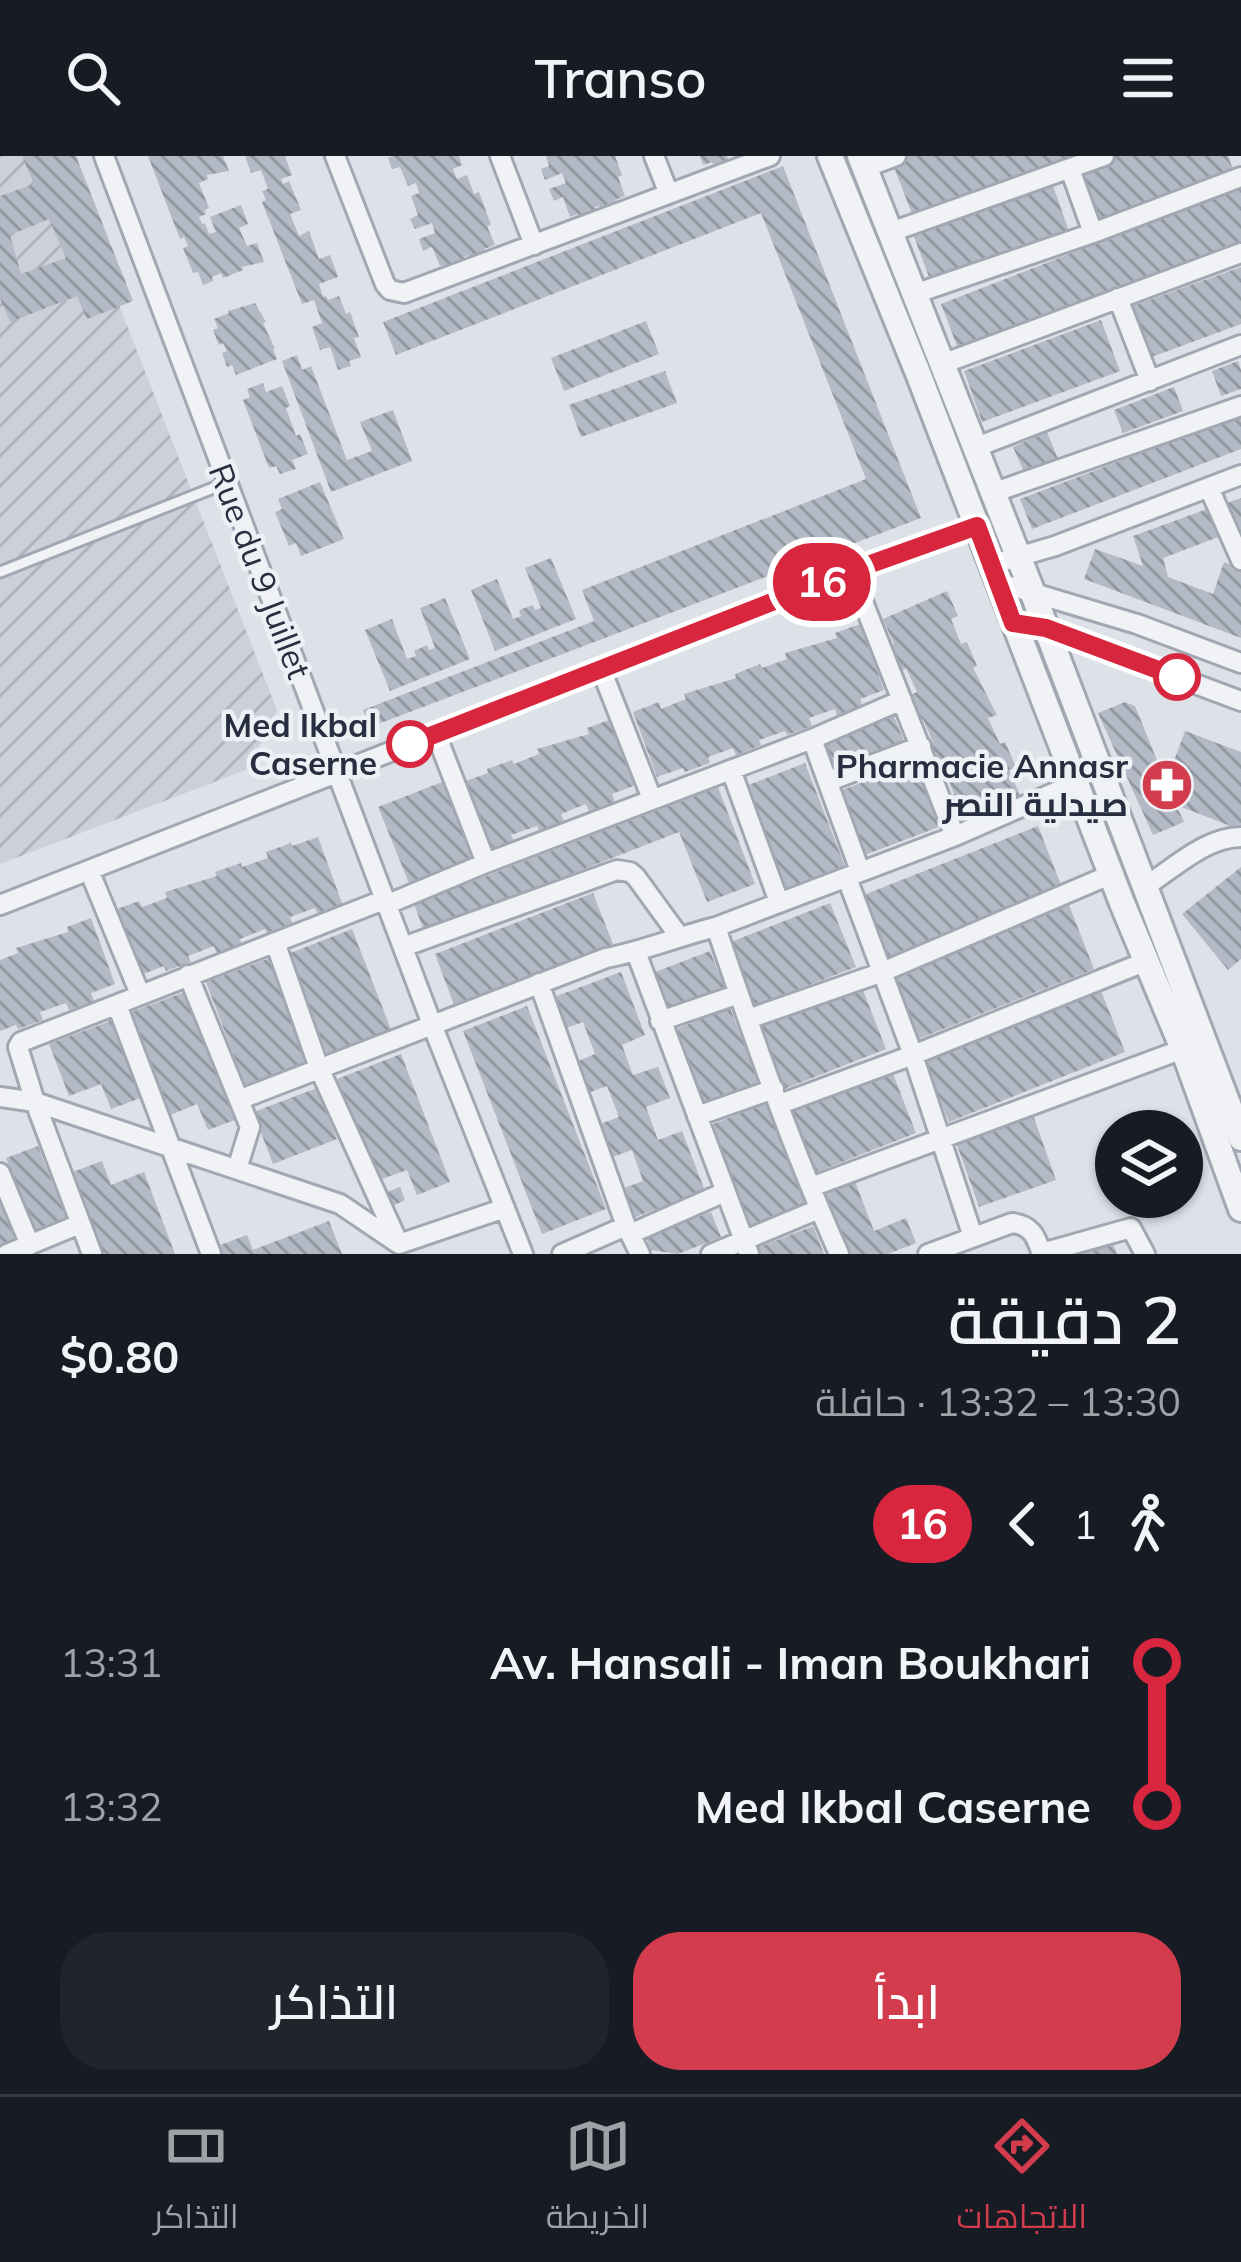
<!DOCTYPE html>
<html lang="ar">
<meta charset="utf-8">
<style>
body{margin:0;font-family:Mulish,Cairo,sans-serif;background:#20242c;color:#f1f3f6;direction:rtl;height:100vh;display:flex;flex-direction:column;font-size:45px;white-space:nowrap}
*{box-sizing:border-box;margin:0}
p{font-size:39px;color:#9ea1a6}
.icon{flex:none;width:66px;height:66px;fill:none;stroke:currentColor;stroke-width:2;stroke-linecap:round;stroke-linejoin:round}
.map{position:relative;height:1098px;overflow:hidden;direction:ltr}
.drawer{display:flex;flex-direction:column;background:#171b24;flex:1}
.drawer>*{flex:none}
.badge{padding:0 24px;border-radius:39px;font-size:42px;line-height:78px}
.buttons{position:absolute;left:1095px;top:954px;display:grid;gap:24px}
.buttons a{display:grid;place-items:center;width:108px;height:108px;border-radius:50%;background:#171b24;box-shadow:0 3px 9px #0004;font-size:60px}
.map>.badge{position:absolute;translate:-50% -50%;box-shadow:0 0 0 6px #fff}
.legs{display:flex;align-items:center;gap:18px;height:132px;padding:0 60px;font-size:39px}
.legs p{margin-inline-start:auto}
.overview{display:flex;align-items:center;justify-content:space-between;height:204px;padding:0 60px}
h1{font-size:66px;font-weight:600;line-height:90px}
.primary-button{display:flex;gap:24px;margin-top:auto;padding:24px 60px}
.primary-button a{flex:1;height:138px;border-radius:48px;background:#d33c4c;color:#fff;font-size:48px;font-weight:600;line-height:138px;text-align:center}
.primary-button a+a{background:#20242c;color:#f1f3f6}
ul{padding:0 60px;list-style:none}
li{display:flex;align-items:center;gap:42px;height:144px;font-size:45px}
li i{display:grid;place-items:center;width:18px;height:100%;margin:0 15px;background:currentColor}
li i::after{content:'';width:30px;height:30px;margin:-15px;border:9px solid;border-radius:50%;background:#171b24}
li p{margin-inline-start:auto}
li:first-child i{background:linear-gradient(#0000 50%,currentColor 0)}
li:last-child i{background:linear-gradient(currentColor 50%,#0000 0)}
header{display:flex;justify-content:space-between;align-items:center;height:156px;padding:0 60px;background:#171b24;font-size:54px;font-weight:600}
.dock{display:flex;justify-content:space-around;align-items:center;height:168px;border-top:3px solid #363941;background:#171b24;font-size:33px;color:#9ea1a6}
.dock a{display:grid;justify-items:center;gap:6px}
.dock .active{color:#d33c4c}
.map>svg:first-child{display:block}
.industrial{fill:url(#industrial-furrows)}
.building{fill:url(#building-back-hatch);fill-rule:evenodd}
.lines{fill:none;stroke-linecap:round;stroke-linejoin:round}
.service-casing{stroke:#a2a8b2;stroke-width:15}
.minor-casing{stroke:#a2a8b2;stroke-width:24}
.tertiary-casing{stroke:#a2a8b2;stroke-width:30}
.service{stroke:#f0f2f6;stroke-width:9}
.minor{stroke:#f0f2f6;stroke-width:18}
.tertiary{stroke:#f0f2f6;stroke-width:24}
.line-1-casing{stroke:#fff;stroke-width:27}
.line-1{stroke:#d7263d;stroke-width:18}
.stop-1-dot{fill:#fff;stroke:#d7263d;stroke-width:6}
.labels{text-anchor:middle;stroke-width:9;stroke-linejoin:round;paint-order:stroke}
.street-label{font-size:33px;fill:#262e3f;stroke:#edf0f5}
.stop-label{font-size:33px;font-weight:bold;fill:#262e3f;stroke:#edf0f5;text-anchor:end}
.poi-label{font-size:33px;font-weight:bold;fill:#262e3f;stroke:#edf0f5;text-anchor:end}
</style>
<header><svg class="icon" aria-label="menu" viewBox="0 0 24 24"><path d="M4 6h16M4 12h16M4 18h16"/></svg>Transo<svg class="icon" aria-label="search" viewBox="0 0 24 24"><circle cx="10" cy="10" r="6"/><path d="M15 15l6 6"/></svg></header>
<div class="map">
<svg width="1241" height="1098" viewBox="0 0 1241 1098">
<defs>
<pattern id="industrial-furrows" width="10" height="10" patternUnits="userSpaceOnUse" patternTransform="scale(3)"><rect width="10" height="10" fill="#cbd0da"/><path d="M-1 1l2-2M0 10L10 0M9 11l2-2" fill="none" stroke="#aeb3bc"/></pattern>
<pattern id="building-back-hatch" width="6" height="6" patternUnits="userSpaceOnUse" patternTransform="scale(3)"><rect width="6" height="6" fill="#b4bac5"/><path d="M-1 5l2 2M0 0l6 6M5-1l2 2" fill="none" stroke="#9298a1"/></pattern>
</defs>
<rect width="100%" height="100%" fill="#dde1e8"/>
<!-- industrial -->
<path class="industrial" d="M0 0H61L277 554 248 613 0 708Z"/>
<!-- building -->
<path class="building" d="M22 0H76L133 145 87 163 77 140 10 166 0 142V40L34 28ZM49 63 66 102 21 118 10 79Z
M148 0H223L229 15 207 19 208 23 199 27 209 52 205 54 206 58 199 61 202 68 205 67 209 78 216 76 210 61 241 49 248 68 239 72 247 90 257 87 264 106 242 111 243 114 223 122 221 117 212 121 213 125 203 129 198 116 193 117 183 92 188 90 184 81 180 83Z
M245 0H285L292 19 281 23 283 28 289 25 301 54 290 58 299 80 309 75 319 103 330 99 338 121 319 128 323 141 326 140 328 144 339 140 346 158 350 156 359 181 354 182 361 201 349 205 351 210 338 214 330 191 320 194 312 171 322 167 314 144 302 148 262 46 266 44 262 35 268 33 261 14 251 17Z
M393 0H459L462 9 453 13 457 23 467 19 474 38 479 36 491 69 487 70 495 89 484 93 486 97 470 103 468 99 464 101 465 105 449 111 448 108 440 110 432 91 423 95 419 83 435 77 432 67 415 73 410 63 418 59 411 40 419 37 416 27 408 30 400 11 392 13 388 2Z
M546 0H615L622 19 618 21 625 40 615 44 617 48 601 54 599 50 595 51 596 56 580 62 578 58 570 61 563 41 554 45 549 33 566 27 562 17 545 24 541 13 549 10Z
M700 0H727L729 5 714 10 712 6 703 9Z
M909 0H1081L914 63 892 6Z
M1113 0H1228L1233 13 1095 64 1077 13Z
M783 10 921 362 370 571 363 554 594 465 582 434 866 323 761 57 396 199 383 166Z
M1052 27 1070 78 932 129 913 78Z
M1241 31V89L960 198 941 148Z
M1241 111V168L1149 202 1130 151Z
M255 147 266 166 263 167 275 193H273L277 203 236 219 232 209 227 211 222 197 227 195 223 187 219 189 213 174 218 172 214 163 229 157 228 155Z
M1101 164 1120 215 982 266 964 215Z
M646 165 659 198 564 235 551 202Z
M297 199 302 214 311 210 347 304 372 295 360 266 393 254 412 305 331 336 282 205Z
M1238 205 1241 214V233L1221 240 1212 215Z
M665 215 677 247 581 281 569 249Z
M263 227 266 236 282 230 290 250 286 252 296 280 300 278 308 298 292 304 296 313 280 318 276 310 269 312 243 244 250 241 247 233Z
M1174 231 1183 255 1123 277 1114 254Z
M1241 259V293L1032 373 1020 343Z
M1047 276 1058 303 1025 318 1013 291Z
M320 326 344 383 301 400 296 387 289 390 275 356 282 353 278 343Z
M1241 342V392L1224 348Z
M1210 352 1221 380 1163 402 1168 421 1213 438 1224 406 1241 413V482L1084 423 1095 393 1143 410 1133 380Z
M551 402 576 463 495 495 471 434 497 423 513 463 521 460 519 454 533 449 535 454 541 452 525 412Z
M947 435 958 460 951 463 961 488 967 486 977 510 973 512 997 559 988 562 1000 588 1005 586 1016 611 1009 614 1020 639 959 665 948 640 954 638 944 613 937 616 926 590 933 586 923 563 919 565 908 540 917 536 906 512 898 516 887 491 894 488 883 463Z
M445 442 470 503 390 535 365 474 392 463 407 503 416 500 414 495 427 489 429 494 435 492 420 452Z
M860 468 884 534 860 543 863 551 837 560 835 553 809 562 812 570 787 579 785 575 759 584 761 589 736 599 733 592 708 601 710 607 685 616 683 612 657 621 633 556 659 546 661 553 686 543 684 538 736 522 735 518 760 508 762 512 787 503 785 497 837 482 835 477Z
M1125 546 1135 550 1163 619 1169 618 1185 575 1241 596V674L1176 649 1184 666 1153 679 1098 557Z
M893 558 906 590 829 620 817 587Z
M612 563 636 629 612 638 615 646 589 656 586 648 561 658 564 665 539 675 537 670 511 679 514 685 488 694 463 626 488 617 487 613 512 604 514 608 539 598 537 593 589 578 587 572Z
M805 607 845 710 781 734 741 632Z
M914 607 939 671 862 700 837 636Z
M442 626 473 702 409 727 378 651Z
M718 631 755 728 707 746 679 676 424 775 414 748Z
M1038 670 1063 734 886 804 861 740Z
M318 681 343 750 318 759 315 752 290 761 293 769 267 778 265 773 240 783 242 788 217 798 214 790 188 800 191 806 166 815 164 810 138 820 114 754 139 745 142 751 167 742 165 736 217 720 215 716 241 707 242 711 268 702 266 696 291 687 292 690Z
M1241 711V803L1228 814 1182 758Z
M593 737 613 788 454 849 435 798Z
M830 747 856 811 754 850 728 787Z
M1069 749 1094 813 918 883 892 819Z
M91 762 115 828 91 837 94 845 69 854 66 847 40 856 43 864 18 873 16 869 0 875V804L18 797 16 792 68 776 67 771Z
M352 773 392 876 328 900 288 798Z
M710 795 725 832 661 856 647 819Z
M270 802 309 904 245 929 206 826Z
M621 816 645 879 622 889 633 919 658 911 670 942 646 951 658 984 682 975 705 1035 630 1063 619 1034 643 1025 632 994 607 1003 595 970 619 961 607 930 582 939 571 908 595 898 583 866 558 875 546 844Z
M861 829 886 893 784 933 759 869Z
M1100 832 1125 896 949 966 923 902Z
M190 834 240 962 208 974 197 948 166 961 126 858Z
M527 850 606 1053 542 1078 463 875Z
M730 852 760 929 696 953 666 877Z
M113 864 143 941 111 953 101 928 69 940 49 888Z
M401 898 450 1026 417 1039 407 1014 376 1025 337 923Z
M891 913 916 977 814 1017 789 953Z
M317 932 337 983 273 1008 253 956Z
M767 947 807 1050 742 1074 703 972Z
M1033 959 1056 1024 979 1051 956 986Z
M38 990 68 1067 35 1079 6 1002Z
M102 1005 111 1029 144 1016 175 1098H102L70 1017Z
M854 1023 874 1075 906 1062 916 1087 888 1098H847L822 1035Z
M400 1031 405 1044 386 1053 380 1039Z
M0 1037 19 1085 0 1092Z
M711 1056 721 1081 678 1098 651 1094 646 1081Z
M329 1065 342 1098H218L215 1091 247 1079 253 1094Z
M813 1070 824 1098H750L749 1095Z
M1111 1083 1117 1098H1075Z"/>
<g class="lines">
<!-- service casing -->
<g class="service-casing">
<path id="service" d="M0 416 226 327"/>
</g>
<!-- minor casing -->
<g class="minor-casing">
<path id="minor" d="M104 0 433 871 523 1098
M335 0 385 128 390 134 404 137 770 0
M500 0 534 89
M654 0 669 38
M864 12 896 0
M1070 13 1093 77
M891 76 1104 0
M914 138 1093 77 1241 21
M1118 142 1150 225
M942 208 1241 97
M974 292 1241 189
M1209 332 1241 404
M992 337 1241 250
M990 409 1055 390 1241 319
M851 415 955 680
M997 426 1137 468 1241 507
M1013 467 1046 472 1241 545
M601 513 652 643
M812 583 860 715
M731 614 779 746
M829 625 921 590
M486 707 812 583 902 544
M89 714 140 838
M847 722 913 899 973 1081
M1146 730C1174 712 1206 681 1241 681
M388 748 486 707 436 578
M0 749 851 415 977 370
M716 771C753 881 792 992 839 1098
M275 786 319 912 397 1084
M403 791 617 714 630 716 636 721 679 780
M636 796 749 1098
M188 819 250 971 237 1013
M539 827 626 1070 640 1098
M117 849 211 1098
M748 863 880 817 1112 718
M660 865 739 838
M0 941 35 946 340 1048 399 1088 505 1052
M241 943 606 802C644 795 679 780 716 771L955 680 1076 627
M780 948 913 899 1147 805
M697 960 774 933
M0 1017 30 1089
M811 1031 1183 893
M630 1078 725 1036
M1042 1097 1131 1072 1145 1098
M7 1098 80 1068
M92 1098 35 946 18 891 21 886 386 743
M562 1098 626 1070
M711 1098 819 1053
M928 1098 1012 1067C1032 1069 1036 1081 1042 1098"/>
</g>
<!-- tertiary casing -->
<g class="tertiary-casing">
<path id="tertiary" d="M830 0 918 217 1122 747 1183 893 1241 1053
M860 0 1032 435 1241 982"/>
</g>
<!-- service -->
<use href="#service" class="service"/>
<!-- minor -->
<use href="#minor" class="minor"/>
<!-- tertiary -->
<use href="#tertiary" class="tertiary"/>
</g>
<g class="lines">
<!-- line-1 casing -->
<g class="line-1-casing">
<path id="line-1" d="M410 588 851 415 977 370 1013 467 1046 472 1177 521"/>
</g>
<!-- line-1 -->
<use href="#line-1" class="line-1"/>
</g>
<!-- icons -->
<defs>
<g id="pharmacy-disc" transform="scale(2.7)"><circle r="9.5" fill="#d33c4c" stroke="#edf0f5"/><path d="M-2-6h4v4h4v4h-4v4h-4v-4h-4v-4h4Z" fill="#fff"/></g>
</defs>
<g fill-rule="evenodd">
<use href="#pharmacy-disc" x="1167" y="629"/>
</g>
<!-- markers -->
<g class="stop-1-dot">
<circle cx="1177" cy="521" r="21"/>
<circle cx="410" cy="588" r="21"/>
</g>
<g class="labels">
<!-- street labels -->
<g class="street-label">
<text transform="translate(260 415) rotate(69)" y="12">Rue du 9 Juillet</text>
</g>
<!-- stop labels -->
<g class="stop-label">
<text x="377" y="581">Med Ikbal<tspan x="377" dy="38">Caserne</tspan></text>
</g>
<!-- poi labels -->
<g class="poi-label">
<text x="1128" y="622">Pharmacie Annasr<tspan x="1128" dy="38">صيدلية النصر</tspan></text>
</g>
</g>
</svg>
<div class="buttons">
<a><svg class="icon" aria-label="layers" viewBox="0 0 24 24"><path d="M12 4l9 5-9 5-9-5zM3 14l9 5 9-5"/></svg></a>
</div>
<b class="badge" style="left:822px;top:426px;background:#d7263d;color:#fff">16</b>
</div>
<section class="drawer">
<div class="overview"><div><h1>2 دقيقة</h1><p>13:30 – 13:32 · حافلة</p></div><b>$0.80</b></div>
<div class="legs"><svg class="icon" aria-label="walk" viewBox="0 0 24 24"><circle cx="13" cy="4" r="2"/><path d="M13 8l-2 6 4 7M11 14l-3 7M7 12l3-4h3l4 4"/></svg>1<svg class="icon" aria-label="back" viewBox="0 0 24 24"><path d="M15 5l-7 7 7 7"/></svg><b class="badge" style="background:#d7263d;color:#fff">16</b></div>
<ul>
<li><i style="color:#d7263d"></i><b>Av. Hansali - Iman Boukhari</b><p>13:31</p></li>
<li><i style="color:#d7263d"></i><b>Med Ikbal Caserne</b><p>13:32</p></li>
</ul>
<div class="primary-button"><a>ابدأ</a><a>التذاكر</a></div>
</section>
<nav class="dock">
<a class="active"><svg class="icon" aria-label="directions" viewBox="0 0 24 24"><path d="M12 3l9 9-9 9-9-9zM9 14v-3h6M13 9l2 2-2 2"/></svg>الاتجاهات</a>
<a><svg class="icon" aria-label="map" viewBox="0 0 24 24"><path d="M3 6l6-2 6 2 6-2v14l-6 2-6-2-6 2zM9 4v14M15 6v14"/></svg>الخريطة</a>
<a><svg class="icon" aria-label="tickets" viewBox="0 0 24 24"><path d="M3 7h18v10H3zM15 7v10"/></svg>التذاكر</a>
</nav>
